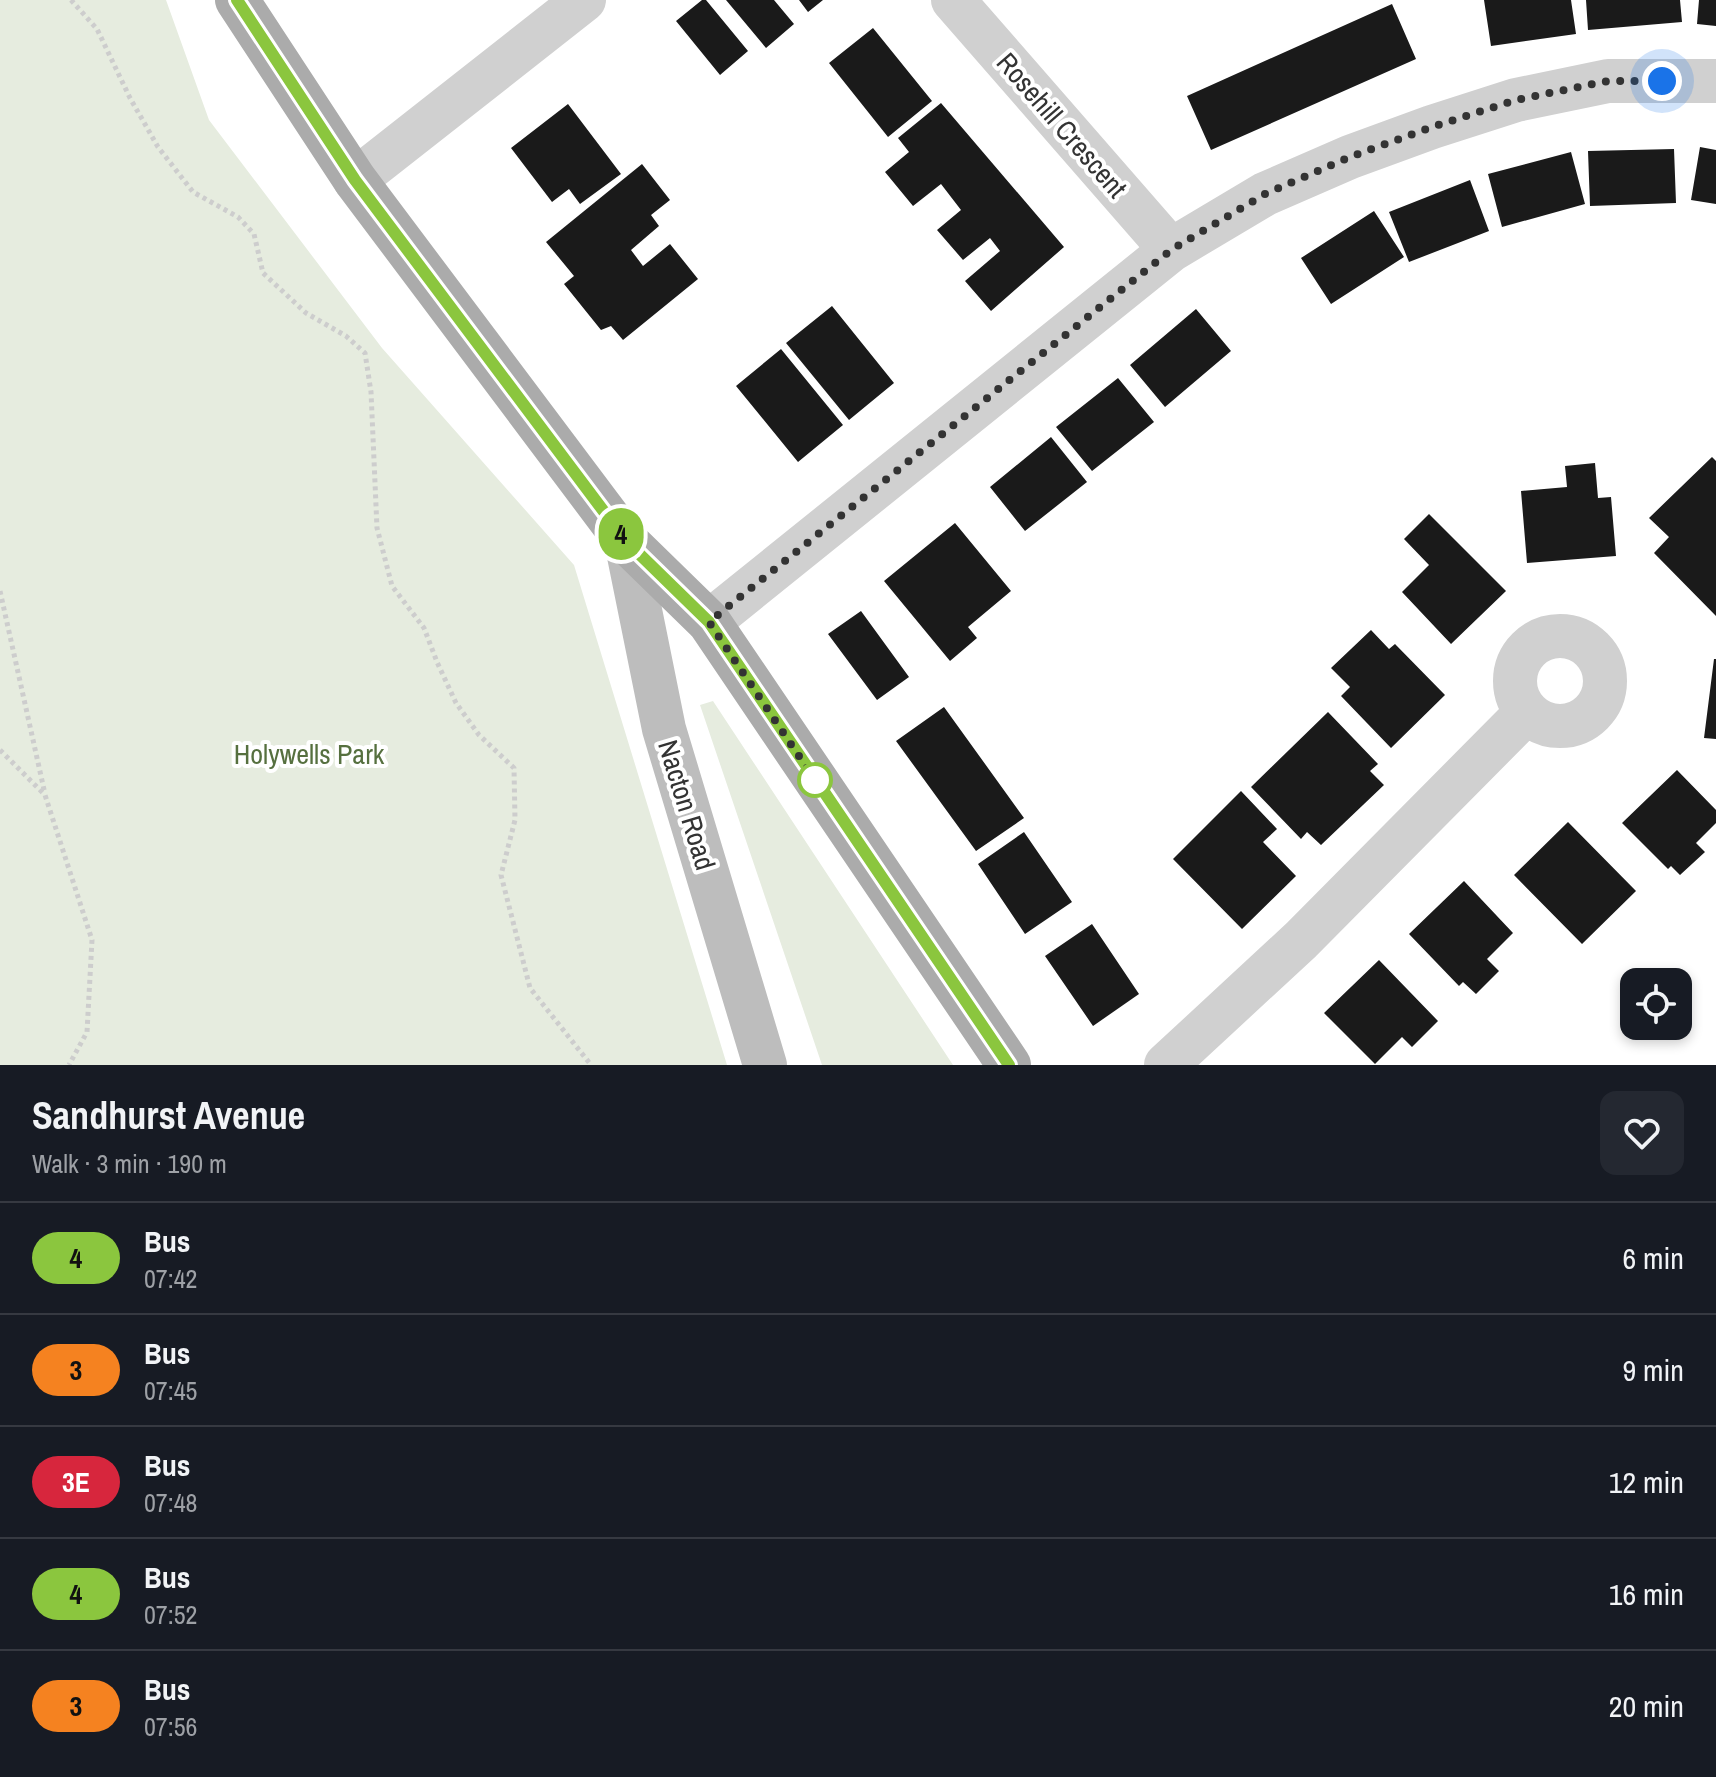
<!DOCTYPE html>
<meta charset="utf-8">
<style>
body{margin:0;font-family:"Archivo Narrow",sans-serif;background:#242831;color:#f1f3f6;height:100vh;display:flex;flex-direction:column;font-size:30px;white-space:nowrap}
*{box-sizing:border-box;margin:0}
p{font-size:26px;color:#9ea1a6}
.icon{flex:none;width:44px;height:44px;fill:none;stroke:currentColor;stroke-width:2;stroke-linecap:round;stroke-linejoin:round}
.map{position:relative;height:1065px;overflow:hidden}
.drawer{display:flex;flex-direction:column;background:#171b24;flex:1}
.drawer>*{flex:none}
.badge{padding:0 16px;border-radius:26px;font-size:28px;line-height:52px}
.buttons{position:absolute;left:1620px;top:968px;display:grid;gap:16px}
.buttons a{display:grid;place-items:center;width:72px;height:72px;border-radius:16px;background:#171b24;box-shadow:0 4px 12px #0003;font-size:40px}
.you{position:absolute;width:40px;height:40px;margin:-20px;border:6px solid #fff;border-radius:50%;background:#1a73e8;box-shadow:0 0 0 12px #1a73e833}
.map>.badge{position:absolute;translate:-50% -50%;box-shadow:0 0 0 4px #fff}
.round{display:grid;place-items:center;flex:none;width:84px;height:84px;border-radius:16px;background:#242831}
.overview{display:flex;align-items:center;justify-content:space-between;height:136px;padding:0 32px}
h1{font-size:38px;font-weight:700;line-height:60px}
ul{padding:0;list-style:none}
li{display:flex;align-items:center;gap:24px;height:112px;padding:0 32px;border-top:2px solid #363941}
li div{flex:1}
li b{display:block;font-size:30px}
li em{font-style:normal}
li .badge{min-width:88px;font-weight:700;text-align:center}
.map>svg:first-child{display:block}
.green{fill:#e6ecdf}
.building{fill:#1a1a1a}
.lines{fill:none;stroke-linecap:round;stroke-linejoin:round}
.path{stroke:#cdcdcd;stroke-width:5;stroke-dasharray:4 4;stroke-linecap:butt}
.street{stroke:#d0d0d0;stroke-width:44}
.secondary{stroke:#bdbdbd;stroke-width:44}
.primary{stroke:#ababab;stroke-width:44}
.line-casing{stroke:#fff;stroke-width:18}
.line{stroke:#8bc63e;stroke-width:12}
.walk{stroke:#333;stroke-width:8;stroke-dasharray:0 14.4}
.stop-dot{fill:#fff;stroke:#8bc63e;stroke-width:4}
.labels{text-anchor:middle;stroke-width:8;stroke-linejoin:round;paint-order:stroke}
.street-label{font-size:28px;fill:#333;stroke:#fff}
.park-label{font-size:28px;fill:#56703f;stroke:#fff}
</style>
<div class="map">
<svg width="1716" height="1065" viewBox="0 0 1716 1065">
<rect width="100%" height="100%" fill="#fff"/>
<!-- green -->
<path class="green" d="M0 0H166L209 120 382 348 574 565 727 1065H0Z
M713 701 953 1065H822L700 705Z"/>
<!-- building -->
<path class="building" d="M702 0H706L748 51 720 75 676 21Z
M726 0H774L794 24 766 48Z
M799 0H823L808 12Z
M1484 0H1571L1576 34 1491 46Z
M1586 0H1680L1682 22 1588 30Z
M1699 0H1716V26L1697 24Z
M1392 4 1416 59 1211 150 1187 96Z
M873 28 932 101 888 137 829 63Z
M941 103 1064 247 991 311 965 281 1000 251 990 238 963 260 937 230 961 210 941 184 913 206 885 172 909 152 898 138Z
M568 104 621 174 580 204 569 189 552 202 511 148Z
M1700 147 1716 150V204L1691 200Z
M1674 149 1676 203 1590 206 1588 151Z
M1571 152 1585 204 1502 227 1488 174Z
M642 164 670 200 651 215 659 226 631 250 643 266 670 244 698 279 623 340 611 326 601 330 564 284 574 276 546 242Z
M1470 180 1489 231 1409 262 1389 212Z
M1374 211 1404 257 1331 304 1301 258Z
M832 306 894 383 849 420 786 343Z
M1196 309 1231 351 1165 407 1130 365Z
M781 349 843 425 798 462 736 386Z
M1118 378 1154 422 1092 471 1056 427Z
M1051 437 1087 482 1025 531 990 487Z
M1712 457 1716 461V616L1654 553 1669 537 1649 518Z
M1595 463 1598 498 1611 497 1616 556 1527 563 1521 491 1567 487 1565 466Z
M1429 514 1506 591 1451 644 1402 592 1429 565 1404 539Z
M955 523 1011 591 968 627 977 638 950 661 884 581Z
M861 611 909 677 877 700 828 634Z
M1371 630 1389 649 1395 644 1445 695 1391 748 1341 696 1350 687 1331 668Z
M1714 659H1716V739L1704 738Z
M944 707 1024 818 976 851 896 741Z
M1328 712 1378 764 1370 771 1384 785 1321 845 1307 832 1301 839 1251 787Z
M1677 770 1716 810V823L1696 843 1705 852 1680 875 1671 866 1668 869 1622 823Z
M1241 791 1277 829 1263 842 1296 876 1242 929 1173 859Z
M1568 822 1636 891 1582 944 1514 875Z
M1024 832 1072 902 1025 934 978 864Z
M1464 881 1513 933 1487 959 1499 971 1476 994 1463 982 1459 986 1409 934Z
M1092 924 1139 994 1093 1026 1045 956Z
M1379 960 1438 1021 1412 1047 1402 1037 1375 1064 1324 1013Z"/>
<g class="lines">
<!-- path -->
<path class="path" d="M71 0 97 29 130 98 158 147 193 192 238 217 254 234 263 273 306 313 346 336 365 353 371 392 377 528 392 586 424 628 437 662 456 703 479 735 514 768 515 820 501 875 530 988 591 1065
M0 591 45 794
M0 750 45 795 92 940 87 1032 69 1065"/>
<!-- street -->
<path class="street" d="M953 0 1171 250
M355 180 584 0
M709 622 1171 250 1265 194 1350 157 1432 127 1516 100 1608 81H1716
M1515 681a45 45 0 1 1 90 0a45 45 0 1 1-90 0Z
M1166 1065 1301 940 1527 712"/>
<!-- secondary -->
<path class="secondary" d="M626 541 664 729 765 1065"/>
<!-- primary -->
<path class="primary" d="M237 0 355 180 626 541 709 622 1009 1065"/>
</g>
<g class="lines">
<!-- line casing -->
<g class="line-casing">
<path id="line" d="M237 0 355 180 608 517 626 541 709 622 1009 1065"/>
</g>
<!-- line -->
<use href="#line" class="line"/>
<!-- walk -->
<path class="walk" d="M815 780 709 622 1171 250 1265 194 1350 157 1432 127 1516 100 1608 81H1662"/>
</g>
<!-- markers -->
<circle class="stop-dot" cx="815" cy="780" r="16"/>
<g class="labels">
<!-- street labels -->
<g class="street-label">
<text transform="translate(1062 125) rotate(49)" y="10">Rosehill Crescent</text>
<text transform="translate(687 805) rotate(73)" y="10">Nacton Road</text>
</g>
<!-- park labels -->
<g class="park-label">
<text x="309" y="764">Holywells Park</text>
</g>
</g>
</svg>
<div class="buttons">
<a><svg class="icon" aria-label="locate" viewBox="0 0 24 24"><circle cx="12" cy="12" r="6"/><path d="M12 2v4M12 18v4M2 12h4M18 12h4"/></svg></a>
</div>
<div class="you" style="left:1662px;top:81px"></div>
<b class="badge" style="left:621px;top:534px;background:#8bc63e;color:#111">4</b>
</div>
<section class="drawer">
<div class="overview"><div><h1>Sandhurst Avenue</h1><p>Walk · 3 min · 190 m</p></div><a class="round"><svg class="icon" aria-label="heart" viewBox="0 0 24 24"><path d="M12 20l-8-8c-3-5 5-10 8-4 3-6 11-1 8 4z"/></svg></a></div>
<ul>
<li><span class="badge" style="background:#8bc63e;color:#111">4</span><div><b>Bus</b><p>07:42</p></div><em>6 min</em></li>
<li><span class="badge" style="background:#f58220;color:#111">3</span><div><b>Bus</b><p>07:45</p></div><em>9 min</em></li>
<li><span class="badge" style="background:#d7263d;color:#fff">3E</span><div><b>Bus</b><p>07:48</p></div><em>12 min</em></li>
<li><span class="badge" style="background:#8bc63e;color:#111">4</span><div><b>Bus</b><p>07:52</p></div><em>16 min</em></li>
<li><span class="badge" style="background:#f58220;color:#111">3</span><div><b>Bus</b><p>07:56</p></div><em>20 min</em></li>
</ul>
</section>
